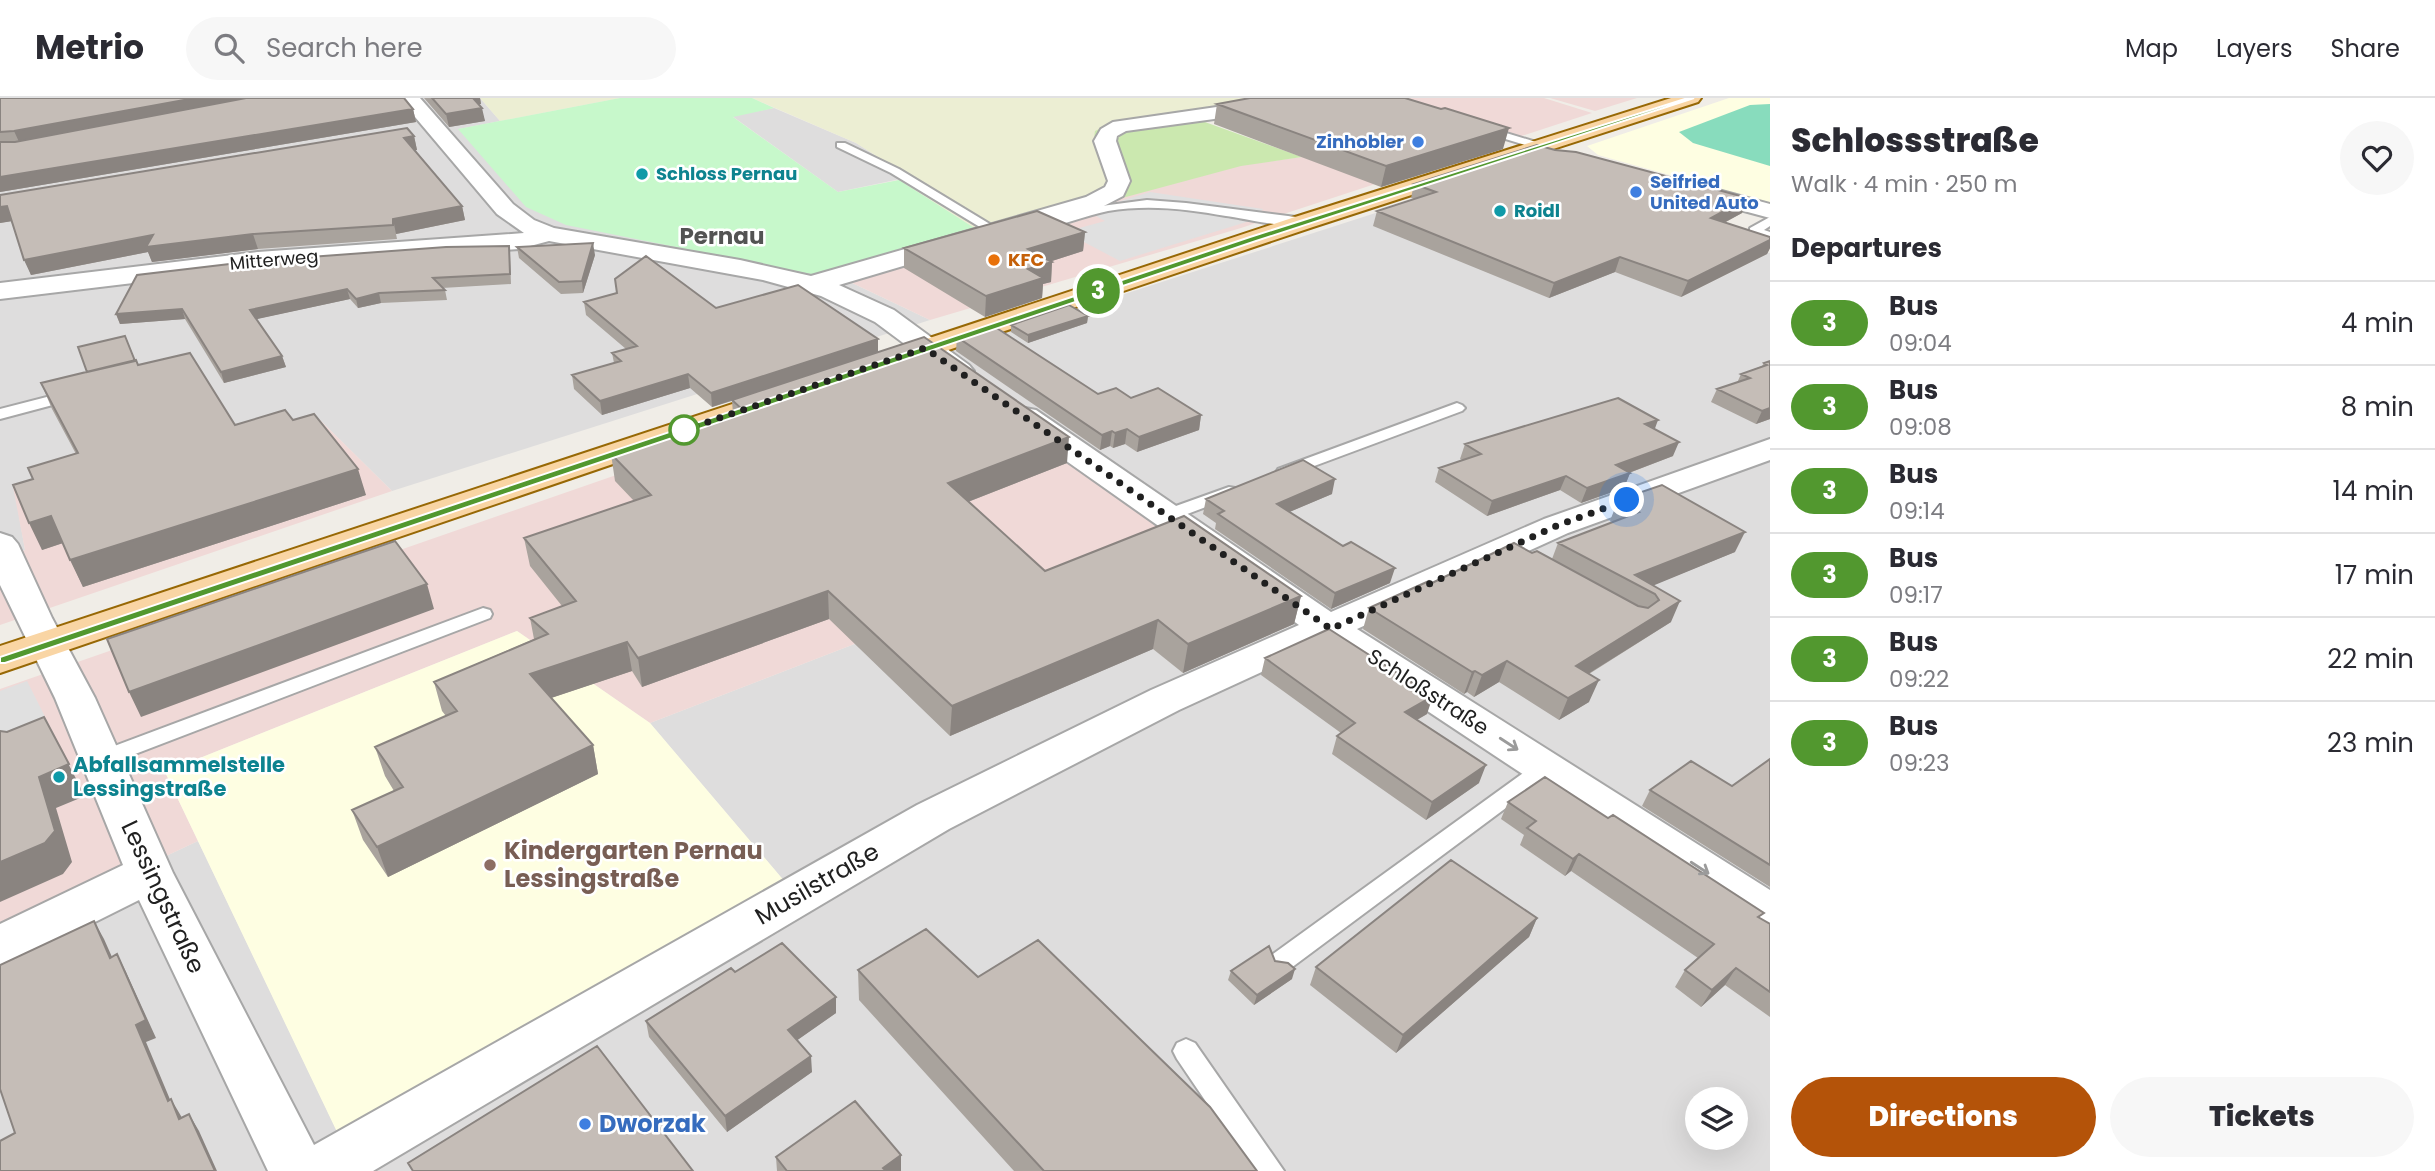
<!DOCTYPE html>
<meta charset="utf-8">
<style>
body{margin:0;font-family:Poppins,sans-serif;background:#f7f7f7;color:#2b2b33;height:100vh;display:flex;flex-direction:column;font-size:26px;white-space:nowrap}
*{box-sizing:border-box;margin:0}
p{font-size:23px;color:#7c7c81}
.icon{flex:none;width:38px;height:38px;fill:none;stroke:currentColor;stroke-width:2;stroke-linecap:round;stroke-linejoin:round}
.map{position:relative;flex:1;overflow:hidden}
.drawer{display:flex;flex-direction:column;background:#fff;width:665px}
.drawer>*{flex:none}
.badge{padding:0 14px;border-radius:23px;font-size:24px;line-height:46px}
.buttons{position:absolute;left:1685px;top:989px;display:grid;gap:14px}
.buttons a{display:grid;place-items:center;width:63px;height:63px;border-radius:50%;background:#fff;box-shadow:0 7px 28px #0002;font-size:35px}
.you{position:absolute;width:35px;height:35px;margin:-18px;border:5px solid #fff;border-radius:50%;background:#1a73e8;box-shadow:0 0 0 10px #1a73e833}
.map>.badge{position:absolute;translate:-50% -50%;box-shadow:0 0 0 4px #fff}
h2{padding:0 21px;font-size:26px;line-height:63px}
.round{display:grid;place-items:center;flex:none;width:74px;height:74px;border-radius:37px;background:#f7f7f7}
.headline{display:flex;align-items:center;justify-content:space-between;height:119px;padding:0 21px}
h1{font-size:33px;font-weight:800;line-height:52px}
.primary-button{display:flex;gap:14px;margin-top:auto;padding:14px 21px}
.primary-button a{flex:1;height:80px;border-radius:42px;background:#b45309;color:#fff;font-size:28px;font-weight:800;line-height:80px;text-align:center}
.primary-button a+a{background:#f7f7f7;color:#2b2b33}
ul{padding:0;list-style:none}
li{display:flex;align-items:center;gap:21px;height:84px;padding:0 21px;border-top:2px solid #e1e1e2}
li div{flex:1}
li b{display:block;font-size:26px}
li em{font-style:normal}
li .badge{min-width:77px;font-weight:700;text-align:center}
header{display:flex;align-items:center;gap:42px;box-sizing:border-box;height:98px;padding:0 35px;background:#fff;border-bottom:2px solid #e1e1e2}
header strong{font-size:33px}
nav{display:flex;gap:38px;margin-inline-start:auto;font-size:24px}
.search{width:490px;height:63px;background:#f7f7f7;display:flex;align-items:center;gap:18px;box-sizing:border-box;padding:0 24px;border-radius:38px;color:#7c7c81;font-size:26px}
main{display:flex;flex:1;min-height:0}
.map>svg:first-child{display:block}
.residential{fill:#dedddd;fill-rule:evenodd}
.commercial{fill:#f0d9d7}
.education{fill:#fefee2}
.farmland{fill:#eceed3}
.grass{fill:#cbe8af}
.park{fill:#c7f8cb}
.pitch{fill:#88dcbd}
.parking{fill:#e0e0e0}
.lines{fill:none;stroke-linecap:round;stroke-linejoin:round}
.service-casing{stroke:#a7a7a7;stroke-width:4}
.minor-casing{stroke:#a7a7a7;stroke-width:4}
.primary-casing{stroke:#976805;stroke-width:4}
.service{fill:#fff;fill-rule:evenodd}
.minor{fill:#fff;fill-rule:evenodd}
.primary{fill:#f9d5a4;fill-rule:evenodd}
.wall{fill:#a9a39d}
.shaded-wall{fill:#8a8480}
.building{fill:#c5bdb7;stroke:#8a8480;stroke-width:2}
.oneway{stroke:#9b9b9b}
.line{fill:#52982f;stroke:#fff;stroke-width:2}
.walk{stroke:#202020;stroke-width:7;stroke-dasharray:0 12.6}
.shop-dot{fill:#3f7fe0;stroke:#fff;stroke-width:2.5}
.culture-dot{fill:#0f9aa8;stroke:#fff;stroke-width:2.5}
.food-dot{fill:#e8710a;stroke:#fff;stroke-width:2.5}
.stop-dot{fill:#fff;stroke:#52982f;stroke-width:3.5}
.education-dot{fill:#8d6e63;stroke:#fff;stroke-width:2.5}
.labels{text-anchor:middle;stroke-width:5;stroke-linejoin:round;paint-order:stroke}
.far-shop-label{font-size:18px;font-weight:bold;fill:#366cbe;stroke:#fff;text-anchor:end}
.far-culture-label{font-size:18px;font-weight:bold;fill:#0d838f;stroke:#fff;text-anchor:start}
.far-street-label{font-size:18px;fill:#202020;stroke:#fff}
.far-food-label{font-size:18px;font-weight:bold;fill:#c56008;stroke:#fff;text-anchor:start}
.street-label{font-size:21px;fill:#202020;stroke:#fff}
.culture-label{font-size:21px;font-weight:bold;fill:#0d838f;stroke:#fff;text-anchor:start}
.far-district-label{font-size:23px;font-weight:bold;fill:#535353;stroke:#fff}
.near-education-label{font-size:24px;font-weight:bold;fill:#785e54;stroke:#fff;text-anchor:start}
.near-street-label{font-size:24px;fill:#202020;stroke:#fff}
.near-shop-label{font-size:24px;font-weight:bold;fill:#366cbe;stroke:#fff;text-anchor:start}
</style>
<header>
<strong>Metrio</strong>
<div class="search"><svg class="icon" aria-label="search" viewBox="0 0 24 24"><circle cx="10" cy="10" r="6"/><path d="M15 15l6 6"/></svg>Search here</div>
<nav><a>Map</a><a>Layers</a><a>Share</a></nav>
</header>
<main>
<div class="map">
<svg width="1770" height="1073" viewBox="0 0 1770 1073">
<rect width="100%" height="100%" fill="#f0ede7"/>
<!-- residential -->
<path class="residential" d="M310 0H480L500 23 459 31 848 183 930 222 392 393 319 321 14 389 25 452 0 461V59Z
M774 10 856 45 910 79 838 94 732 18Z
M1509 72 1770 155V1073H0V836L198 743 338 1035 791 791 650 625 1160 428 948 253ZM1698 1001H1736V1040H1698Z"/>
<!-- commercial -->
<path class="commercial" d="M1310 0H1544L1592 15 1241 130 930 222 848 183 901 154 1241 67 1302 59Z
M1550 0H1637L1595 13Z
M930 268 1160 428 650 625 517 533 165 674 198 743 0 836V591Z
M319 321 392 393 0 527V461L25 452 13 389Z"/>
<!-- education -->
<path class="education" d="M1729 0H1770V105L1598 57 1587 48Z
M517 533 650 625 791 791 338 1036 165 674Z"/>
<!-- farmland -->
<path class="farmland" d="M480 0H620L500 23Z
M752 0H1310L1167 17 1107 73 1106 91 1091 100 976 131 899 82 909 79 856 45Z"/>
<!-- grass -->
<path class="grass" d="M1180 15 1302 59 1241 68 1111 103C1106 91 1110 82 1106 70 1102 58 1092 46 1095 33L1112 25Z"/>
<!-- park -->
<path class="park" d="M620 0H752L774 10 733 19 838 94 899 82 976 131 816 177 566 127 526 109 458 31Z"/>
<!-- pitch -->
<path class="pitch" d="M1770 6V68L1693 45 1679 34 1750 7Z"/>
<!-- parking -->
<path class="parking" d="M1150 94 1263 111 1253 122 1120 163 1065 134 1105 123 1087 113Z
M27 583 85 698 55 710 0 657V593Z"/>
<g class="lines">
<!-- service casing -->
<g class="service-casing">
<path id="service" d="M1483 28 1546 47 1547 49 1542 52 1479 33 1478 31Z
M837 45H845L899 71 1003 134 993 137 891 75 837 49Z
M1147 102 1186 105 1304 120 1310 124C1298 134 1243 120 1226 118 1187 111 1148 106 1108 113 1085 118 1064 126 1041 132L1035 128 1094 109Z
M1770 119V128L1764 132 1770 134V142L1750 136V130Z
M74 292 82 297 79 300 0 321V311Z
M1457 305 1462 307 1465 310 1462 313 1290 377 1284 379 1276 374 1278 371Z
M1229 389 1235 390 1237 394 1235 398 1174 421 1168 422 1159 417 1162 413Z
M483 510 490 512 492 516 490 520 109 666 101 669 93 666 90 661 93 656Z
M1545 662 1553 665 1556 670 1553 675 1291 870 1282 873 1273 870 1270 863 1273 856 1537 665Z
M1186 941 1195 945 1284 1073H1253L1177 961 1173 953 1177 945Z"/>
</g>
<!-- minor casing -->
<g class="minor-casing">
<path id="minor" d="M399 0H420L513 106 534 122 554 130 740 162 811 178 1086 99 1105 89 1108 83 1094 43 1101 31 1113 24 1251 4 1258 6 1261 10 1258 14 1251 16 1126 33 1117 38 1116 43 1130 83 1123 98 1102 109 839 187 894 212 969 267 974 273 969 279 959 282 949 279 875 224 821 198 763 182 549 143 519 151 258 170 0 201V185L258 154 524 135 497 116Z
M1696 86 1770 106V120L1688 98 1684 93 1688 88Z
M1025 310 1036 312 1331 514 1544 421 1770 341V362L1568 435 1357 531 1770 792V835L1753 829 1325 545 1179 612 949 731 373 1073H268L139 802 17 863 0 869V826L123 767 55 600 0 487V435L12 439 18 446 52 520 95 600 173 775 314 1047 917 707 1151 592 1299 527 1014 326 1010 319 1014 312Z"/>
</g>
<!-- primary casing -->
<g class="primary-casing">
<path id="primary" d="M1671 0H1701L1698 4 1313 129 898 269 888 272 878 269 874 263 878 257 1295 119Z
M781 290 792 293 796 299 792 305 0 575V548Z"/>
</g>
<!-- service -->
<use href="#service" class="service"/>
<!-- minor -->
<use href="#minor" class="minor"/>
<!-- primary -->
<use href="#primary" class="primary"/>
</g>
<!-- wall -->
<path class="wall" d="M0 0 413 11 416 24 0 94Z
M424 0H480L481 6H479L485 23 449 29Z
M1217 6 1503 51 1381 89 1214 26Z
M414 38 417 52H415L462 108 465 122 396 136 397 141 258 151 152 164 148 154 31 177 11 123 0 125V97Z
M1555 52 1748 100 1742 115 1724 125 1770 139V150L1767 156 1681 199 1615 174 1549 200 1373 128 1377 113 1414 101 1411 100 1414 86Z
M1085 134 1083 153 1052 163 1051 184 1043 186 1042 200 985 219 904 170V150Z
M509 148 510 158 511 186 442 190 445 192 447 202 381 205 358 210 350 201 256 221 282 258 286 269 224 285 185 221 120 226 116 216Z
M517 149 595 157 583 195 561 196 519 160Z
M584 204 716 210 878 241V254L1067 365 968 404 1045 473 1301 498 1294 526 1183 575 1153 551 950 638 829 521 642 589 632 573 551 600 593 647 598 676 388 779 363 742 352 712 394 693 385 678 375 649 446 618 442 613 434 584 534 541 530 520 562 508 530 468 524 440 634 403 615 383 611 356 733 316 732 303 712 309 690 290 602 317 574 291 572 277 614 265 612 255 626 251 586 217Z
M1088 218 1087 225 1028 245 1011 234V227Z
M957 239 1098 296 1131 300 1201 317 1199 332 1137 354 1125 346 1113 350 1110 348 1100 352 956 253Z
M1770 263V321L1756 326 1711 304 1717 291 1737 285 1741 276 1762 268 1764 265Z
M138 267 235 327 293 322 366 397 83 489 63 445 42 452 33 381 76 356 52 311 41 285Z
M1655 331 1673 358 1629 375H1630L1624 390 1581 405 1560 392 1487 418 1435 384 1439 370 1462 362 1460 361 1465 346Z
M1332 396 1289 414 1390 485 1331 511 1215 431 1216 425 1203 416 1206 401Z
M1618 402 1735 454 1653 487 1671 524 1589 576V604L1559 622 1499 584 1474 599 1467 594 1464 596 1363 531 1369 510 1432 485 1532 455 1552 461 1558 445 1613 424 1610 423Z
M1265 560 1427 616 1417 622 1479 685 1426 722 1332 656 1337 638 1341 635 1261 577Z
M1770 661V789L1642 708 1650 692 1732 688Z
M1508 704 1760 820 1770 826V919L1725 887 1701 909 1675 889 1685 872 1698 860 1571 773 1565 778 1520 747 1524 737 1501 721Z
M1537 820 1529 839 1396 955 1310 887 1316 869Z
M1275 863 1292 881 1254 907 1228 882 1231 873Z
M858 872 1257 1073H1014L859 902Z
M735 874 836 915 797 942 812 974 727 1034 649 939 646 923Z
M901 1057V1073H777L776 1059Z"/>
<!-- shaded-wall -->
<path class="shaded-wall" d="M195 0H267L20 46 14 33Z
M469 0H480L481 6 471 7Z
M482 10 485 23 449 29 446 16Z
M413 11 416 24 0 94V79Z
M1509 30 1503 51 1381 89 1386 68Z
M414 38 417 52 407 54 404 40Z
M1748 100 1742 115 1705 135 1711 120Z
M7 108 13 123 0 125V109Z
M462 108 465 122 396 136 397 141 393 121Z
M1085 134 1083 153 1027 171 1028 151Z
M253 136 258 151 152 164 148 154 31 177 24 162 153 137Z
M1770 142V150L1767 156 1681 199 1688 183Z
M593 145 595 157 583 195 582 183Z
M1620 159 1615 174 1549 200 1554 185Z
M1052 164 1051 184 1043 186 1042 200 985 219 986 198 1028 171Z
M347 191 350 201 253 222 250 212Z
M379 195 381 205 358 210 356 201Z
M182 211 185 221 120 226 116 216Z
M1088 218 1087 225 1028 245V237Z
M878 241V254L712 309 711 295Z
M282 258 286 269 224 285 221 274Z
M688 276 690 290 602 317 600 303Z
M1770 310V321L1756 326 1762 313Z
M1201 317 1199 332 1137 354 1139 339Z
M1658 322 1653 336 1645 326Z
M1127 331 1125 346 1113 350 1115 335Z
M1112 333 1110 348 1100 352 1102 337Z
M1069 339 1067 365 947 412 948 385Z
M1679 344 1673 358 1610 382 1616 367Z
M358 371 366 397 83 489 70 462Z
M1630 375 1624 390 1581 405 1587 390Z
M1566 378 1560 392 1487 418 1492 403Z
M1335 381 1332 396 1273 421 1277 406Z
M51 418 63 445 42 452 29 425Z
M1745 434 1735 454 1645 491 1635 477Z
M1395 470 1390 485 1331 511 1335 495Z
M427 486 434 511 141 619 129 594Z
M828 493 829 521 642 589 638 560Z
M1301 498 1294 526 1183 575 1188 546Z
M1680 503 1671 524 1567 589 1576 568Z
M1158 522 1153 551 950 638 952 608Z
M627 544 632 573 536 605 530 576Z
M1507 563 1499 584 1474 599 1482 577Z
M1475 573 1467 594 1464 596 1472 574Z
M1599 582 1589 604 1559 622 1568 600Z
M1433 598 1427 616 1399 632 1405 614Z
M44 619 85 698 56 710 72 764 63 776 0 804V764L39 679Z
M593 647 598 676 388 779 377 749Z
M1486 667 1479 685 1426 722 1432 704Z
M1579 756 1571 773 1565 778 1573 761Z
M1537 820 1529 839 1396 955 1403 937Z
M94 823 104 841 120 877 110 860Z
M117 856 126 874 156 940 146 944 174 1011 171 1001 181 1018 189 1038 168 1003 136 927Z
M1736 870 1725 887 1701 909 1712 892Z
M1295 871 1292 881 1254 907 1257 897Z
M836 899V915L789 948 788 932Z
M811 958 812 974 727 1034 725 1018Z
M189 1016 199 1033 217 1073H215Z
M901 1057V1073H883V1070Z"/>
<!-- building -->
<path class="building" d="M0 0H195L14 33 0 34Z
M246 0H404L413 11 0 79V44H15Z
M432 0H473L482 10 446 16Z
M1250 0H1405L1441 11 1445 10 1509 30 1386 68 1217 6Z
M407 30 414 38 404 40 462 108 393 121V127L253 136 146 149 153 137 24 162 7 108 0 109V97Z
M1537 47 1555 52 1576 54 1748 100 1711 120 1770 139V142L1688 183 1620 159 1554 185 1377 113 1436 94 1414 86Z
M1037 113 1085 134 1028 151 1052 164 1028 171 1043 180 986 198 904 150Z
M593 145 582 183 559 184 517 149Z
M509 148 510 176 433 180 445 192 379 195 356 201 347 191 250 212 282 258 221 274 182 211 116 216 137 177 255 163 446 149Z
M646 158 716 210 798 187 878 241 711 295 688 276 600 303 572 277 621 263 612 255 637 248 584 204 617 195 615 181Z
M1069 207 1088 218 1028 237 1011 227Z
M992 227 1098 296 1116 290 1131 300 1158 290 1201 317 1139 339 1127 331 1115 335 1112 333 1102 337 957 239Z
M125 238 135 263 87 274 78 249Z
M924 239 1069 339 948 385 1045 473 1184 418 1301 498 1188 546 1158 522 952 608 828 493 638 560 627 544 530 576 593 647 377 749 352 712 403 689 375 649 457 613 434 584 548 536 530 520 576 503 524 440 651 397 611 356 744 313 732 302Z
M190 255 235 327 285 312 293 322 314 316 358 371 70 462 51 418 29 425 13 387 33 381 28 370 78 355 41 285 136 262 138 267Z
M1770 263V310L1762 313 1717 291 1750 280 1741 276 1767 267 1764 265Z
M1618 300 1658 322 1645 326 1679 344 1616 367 1630 375 1587 390 1566 378 1492 403 1439 370 1481 356 1465 346Z
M1303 362 1335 381 1277 406 1343 448 1351 444 1395 470 1335 495 1218 416 1224 413 1206 401Z
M1662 387 1745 434 1635 477 1680 503 1576 568 1599 582 1568 600 1507 563 1482 577 1475 573 1472 574 1369 510 1429 483 1432 485 1514 445 1532 455 1537 453 1638 508 1648 510 1659 502 1655 496 1558 445 1639 414 1618 402Z
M395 443 427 486 129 594 107 541Z
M1329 531 1433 598 1405 614 1486 667 1432 704 1337 638 1355 625 1265 560Z
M44 619 69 666 39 679 55 733 45 745 0 764V633L7 634Z
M1770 661V767L1650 692 1691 663 1732 688Z
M1545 679 1608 720 1613 717 1764 815 1758 819 1770 826V894L1736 870 1712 892 1685 872 1714 846 1579 756 1573 761 1527 730 1536 723 1508 704Z
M1451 762 1537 820 1403 937 1316 869Z
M94 823 110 860 117 856 146 922 136 927 168 1003 171 1001 179 1021 189 1016 215 1073H0V1043L15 1035 0 991V867Z
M926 831 978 879 1038 842 1210 1009 1257 1073H1044L858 872Z
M782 845 836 899 788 932 811 958 725 1018 646 923 731 870 735 874Z
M1269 848 1275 863 1288 865 1295 871 1257 897 1231 873Z
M597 948 693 1073H413L408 1065Z
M855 1003 901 1057 883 1070 886 1073H787L776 1059Z"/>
<!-- one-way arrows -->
<defs><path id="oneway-shaft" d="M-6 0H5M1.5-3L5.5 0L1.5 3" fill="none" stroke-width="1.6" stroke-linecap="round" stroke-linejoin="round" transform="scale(1.75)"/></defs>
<g class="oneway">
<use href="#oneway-shaft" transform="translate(1509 646) rotate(33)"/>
<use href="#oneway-shaft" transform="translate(1700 770) rotate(33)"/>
</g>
<!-- line -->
<path class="line" d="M1688 0H1694L1256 143 5 565H0V559L1250 139Z"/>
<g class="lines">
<!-- walk -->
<path class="walk" d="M684 332 925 250 1331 531 1556 428 1627 402"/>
</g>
<!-- markers -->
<g class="shop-dot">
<circle cx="1418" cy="44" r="7"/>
<circle cx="1636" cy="94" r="7"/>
<circle cx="585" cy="1026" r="7"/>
</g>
<g class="culture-dot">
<circle cx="642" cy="76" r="7"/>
<circle cx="1500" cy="113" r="7"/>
<circle cx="59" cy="679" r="7"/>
</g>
<circle class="food-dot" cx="994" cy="162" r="7"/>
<circle class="stop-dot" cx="684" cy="332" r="14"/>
<circle class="education-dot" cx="490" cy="767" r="7"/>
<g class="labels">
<!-- far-shop labels -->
<g class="far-shop-label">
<text x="1404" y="50">Zinhobler</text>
<text x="1650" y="90" text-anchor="start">Seifried<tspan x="1650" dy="21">United Auto</tspan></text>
</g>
<!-- far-culture labels -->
<g class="far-culture-label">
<text x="656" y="82">Schloss Pernau</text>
<text x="1514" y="119">Roidl</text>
</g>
<!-- far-street labels -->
<g class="far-street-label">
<text transform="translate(274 162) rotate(-5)" y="6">Mitterweg</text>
</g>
<!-- far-food labels -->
<g class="far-food-label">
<text x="1008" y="168">KFC</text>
</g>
<!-- street labels -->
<g class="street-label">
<text transform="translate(1428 594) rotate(33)" y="7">Schloßstraße</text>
</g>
<!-- culture labels -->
<g class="culture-label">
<text x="73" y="674">Abfallsammelstelle<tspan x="73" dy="24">Lessingstraße</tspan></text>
</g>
<!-- far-district labels -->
<g class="far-district-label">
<text x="722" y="146">Pernau</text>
</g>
<!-- near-education labels -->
<g class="near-education-label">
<text x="504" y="761">Kindergarten Pernau<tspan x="504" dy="28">Lessingstraße</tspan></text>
</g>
<!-- near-street labels -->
<g class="near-street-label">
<text transform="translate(817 786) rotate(-30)" y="8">Musilstraße</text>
<text transform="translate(163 799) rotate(65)" y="8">Lessingstraße</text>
</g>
<!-- near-shop labels -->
<g class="near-shop-label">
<text x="599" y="1034">Dworzak</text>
</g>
</g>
</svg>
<div class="buttons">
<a><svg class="icon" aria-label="layers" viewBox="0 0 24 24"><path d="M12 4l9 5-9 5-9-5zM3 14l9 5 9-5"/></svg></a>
</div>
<div class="you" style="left:1627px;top:402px"></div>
<b class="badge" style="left:1098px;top:193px;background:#52982f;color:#fff">3</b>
</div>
<section class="drawer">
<div class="headline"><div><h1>Schlossstraße</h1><p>Walk · 4 min · 250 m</p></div><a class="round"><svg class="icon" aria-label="heart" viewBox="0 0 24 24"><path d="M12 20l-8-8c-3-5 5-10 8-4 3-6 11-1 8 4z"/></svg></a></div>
<h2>Departures</h2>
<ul>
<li><span class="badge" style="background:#52982f;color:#fff">3</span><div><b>Bus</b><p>09:04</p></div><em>4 min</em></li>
<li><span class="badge" style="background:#52982f;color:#fff">3</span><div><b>Bus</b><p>09:08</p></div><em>8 min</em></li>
<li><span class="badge" style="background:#52982f;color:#fff">3</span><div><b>Bus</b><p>09:14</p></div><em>14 min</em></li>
<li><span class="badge" style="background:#52982f;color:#fff">3</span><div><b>Bus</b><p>09:17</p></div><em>17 min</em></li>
<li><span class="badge" style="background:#52982f;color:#fff">3</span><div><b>Bus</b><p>09:22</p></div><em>22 min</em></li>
<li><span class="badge" style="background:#52982f;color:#fff">3</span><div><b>Bus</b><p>09:23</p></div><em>23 min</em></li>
</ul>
<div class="primary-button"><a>Directions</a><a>Tickets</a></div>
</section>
</main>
